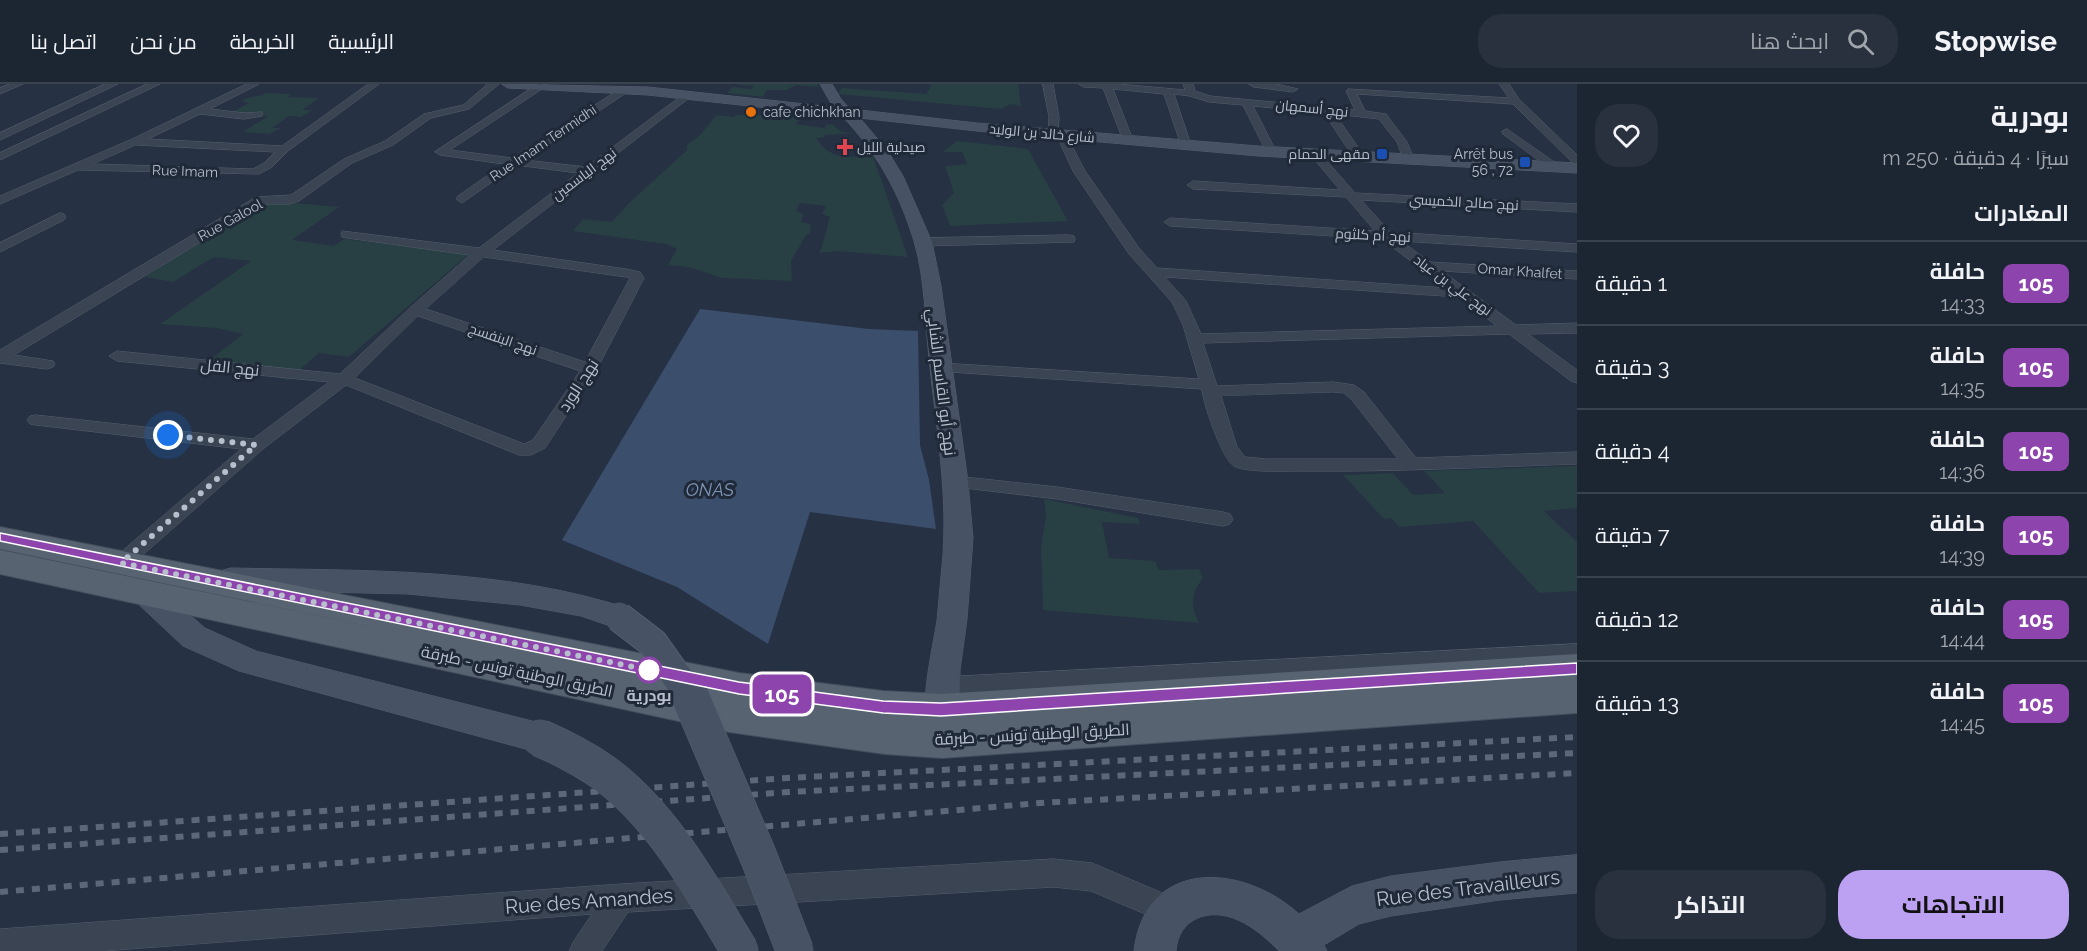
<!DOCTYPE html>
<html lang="ar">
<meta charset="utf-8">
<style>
body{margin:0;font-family:Raleway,Cairo,sans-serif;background:#29313e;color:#f1f3f6;direction:rtl;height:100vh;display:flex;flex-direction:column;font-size:22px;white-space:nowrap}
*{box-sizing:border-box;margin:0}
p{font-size:20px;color:#a0a5ac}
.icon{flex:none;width:33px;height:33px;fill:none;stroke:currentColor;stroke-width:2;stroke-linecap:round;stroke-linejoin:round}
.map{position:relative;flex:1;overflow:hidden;direction:ltr}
.drawer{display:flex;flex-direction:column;background:#1c2532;width:510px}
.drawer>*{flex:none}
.badge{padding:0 12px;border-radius:9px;font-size:21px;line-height:39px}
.you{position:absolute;width:30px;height:30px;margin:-15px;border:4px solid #fff;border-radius:50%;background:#1a73e8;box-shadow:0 0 0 9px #1a73e833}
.map>.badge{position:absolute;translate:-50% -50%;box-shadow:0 0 0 3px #fff}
h2{padding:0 18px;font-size:22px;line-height:54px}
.round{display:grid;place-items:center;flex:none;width:63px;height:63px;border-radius:24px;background:#29313e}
.headline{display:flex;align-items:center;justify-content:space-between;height:102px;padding:0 18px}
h1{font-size:28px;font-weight:700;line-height:45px}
.action{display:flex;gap:12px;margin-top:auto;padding:12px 18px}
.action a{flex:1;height:69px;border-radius:24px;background:#bca0f2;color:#111;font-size:24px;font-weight:700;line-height:69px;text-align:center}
.action a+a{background:#29313e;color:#f1f3f6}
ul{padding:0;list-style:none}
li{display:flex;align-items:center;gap:18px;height:84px;padding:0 18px;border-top:2px solid #3a424d}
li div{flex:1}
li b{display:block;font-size:22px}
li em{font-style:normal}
li .badge{min-width:66px;font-weight:700;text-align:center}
header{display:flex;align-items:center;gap:36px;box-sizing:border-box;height:84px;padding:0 30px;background:#1c2532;border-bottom:2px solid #3a424d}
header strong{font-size:28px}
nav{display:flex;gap:33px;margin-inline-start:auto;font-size:21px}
.search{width:420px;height:54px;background:#29313e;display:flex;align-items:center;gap:15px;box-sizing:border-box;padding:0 21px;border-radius:24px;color:#a0a5ac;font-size:22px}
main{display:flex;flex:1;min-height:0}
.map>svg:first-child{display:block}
.green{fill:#284044}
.water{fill:#3b4e6c}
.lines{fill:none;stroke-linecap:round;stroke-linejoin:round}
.street-casing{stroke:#555f6d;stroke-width:1}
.secondary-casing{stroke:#555f6d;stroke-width:1}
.primary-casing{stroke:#444d5c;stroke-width:2}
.street{fill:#3a4452;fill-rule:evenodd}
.secondary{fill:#485265;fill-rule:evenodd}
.primary{fill:#586372;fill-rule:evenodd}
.rail{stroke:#5c6879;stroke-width:6;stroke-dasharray:8 8;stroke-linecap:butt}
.secondary-bridge-far1-casing{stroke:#555f6d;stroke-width:31;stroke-linecap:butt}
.secondary-bridge-casing{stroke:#555f6d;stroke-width:38;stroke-linecap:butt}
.secondary-bridge-far1{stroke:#485265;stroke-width:29}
.secondary-bridge{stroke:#485265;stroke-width:37}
.line{fill:#8e44ad;stroke:#fff;stroke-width:1.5}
.walk{stroke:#b7bfcc;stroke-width:6;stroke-dasharray:0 10.8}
.food-dot{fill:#e8710a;stroke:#1f2938;stroke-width:2}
.health-dot{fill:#e0444e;stroke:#1f2938;stroke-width:2}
.transit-dot{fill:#1a4fb4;stroke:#1f2938;stroke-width:2}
.stop-dot{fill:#fff;stroke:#8e44ad;stroke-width:3}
.labels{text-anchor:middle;stroke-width:6;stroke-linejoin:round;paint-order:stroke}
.far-street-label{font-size:14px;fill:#b7bfcc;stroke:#1f2938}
.far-poi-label{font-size:14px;fill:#b7bfcc;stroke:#1f2938;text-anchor:start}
.street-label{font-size:16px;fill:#b7bfcc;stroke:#1f2938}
.stop-label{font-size:16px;font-weight:bold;fill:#b7bfcc;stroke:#1f2938}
.water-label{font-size:18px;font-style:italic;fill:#7e94b4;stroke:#1f2938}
.near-street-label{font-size:20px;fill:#b7bfcc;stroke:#1f2938}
</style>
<header>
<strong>Stopwise</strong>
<div class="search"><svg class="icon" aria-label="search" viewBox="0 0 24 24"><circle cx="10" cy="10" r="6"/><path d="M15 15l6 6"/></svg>ابحث هنا</div>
<nav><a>الرئيسية</a><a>الخريطة</a><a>من نحن</a><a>اتصل بنا</a></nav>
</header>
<main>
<section class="drawer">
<div class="headline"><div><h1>بودرية</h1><p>سيرًا · 4 دقيقة · 250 m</p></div><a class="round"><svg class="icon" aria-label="heart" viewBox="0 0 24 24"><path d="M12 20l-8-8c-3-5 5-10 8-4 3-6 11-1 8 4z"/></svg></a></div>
<h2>المغادرات</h2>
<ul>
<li><span class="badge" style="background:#8e44ad;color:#fff">105</span><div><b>حافلة</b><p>14:33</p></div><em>1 دقيقة</em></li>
<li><span class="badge" style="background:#8e44ad;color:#fff">105</span><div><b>حافلة</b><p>14:35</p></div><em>3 دقيقة</em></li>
<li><span class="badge" style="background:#8e44ad;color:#fff">105</span><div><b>حافلة</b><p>14:36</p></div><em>4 دقيقة</em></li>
<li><span class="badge" style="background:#8e44ad;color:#fff">105</span><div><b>حافلة</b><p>14:39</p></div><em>7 دقيقة</em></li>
<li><span class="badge" style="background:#8e44ad;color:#fff">105</span><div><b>حافلة</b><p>14:44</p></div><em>12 دقيقة</em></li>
<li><span class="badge" style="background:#8e44ad;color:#fff">105</span><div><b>حافلة</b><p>14:45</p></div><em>13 دقيقة</em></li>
</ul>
<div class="action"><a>الاتجاهات</a><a>التذاكر</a></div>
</section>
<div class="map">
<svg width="1577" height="867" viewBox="0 0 1577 867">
<rect width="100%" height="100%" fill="#263143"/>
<!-- green -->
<path class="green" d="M735 0H817L818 3 796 1 786 6H767L763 13 727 9 732 3 751 5 754 2Z
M925 0H1018L1021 22 1010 20 1001 25 838 10 842 4 926 10 932 1Z
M267 9 292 10 288 13 319 14 302 26H313L301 33 289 32 272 44H281L269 50 243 48 268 32 230 29 249 19 241 17C250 12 258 13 267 9Z
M768 24 806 29 796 40 824 44 827 40 833 41 842 48 857 49 825 51V53L816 54C833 78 846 72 873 72L908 173 837 167 819 169C825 156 826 145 830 133L822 130 826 122 800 119 796 127 803 130 801 138 811 140 810 149 806 151 791 177 792 197 722 194 689 183 668 181 677 165 666 160 573 147 583 135 612 138 628 120 687 66V61L701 50 716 31 734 33 736 31H762V36Z
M957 57 1028 65 1068 137 950 142 942 121 954 109 945 82 967 80 962 68H942Z
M262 116 339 123 292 156 334 162 344 155 469 170 349 273 319 269 288 296 206 279 243 250 216 244 160 240 251 177 214 173 173 198 145 193Z
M1577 382V424L1544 427 1577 458V507L1539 509 1473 437 1399 443 1391 434 1384 435 1343 391 1393 389 1413 411 1445 409 1424 387Z
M1044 415 1138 434 1140 440 1102 438 1109 474 1155 477 1159 486 1199 485 1203 494C1191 509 1190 521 1199 539L1043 526 1041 464 1046 430Z"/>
<!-- water -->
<path class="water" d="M700 225 869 245 918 247 920 361 929 396 936 445 810 428 768 560 677 503 562 456Z"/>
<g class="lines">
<!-- street casing -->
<g class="street-casing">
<path id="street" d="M10 0H23L0 10V4Z
M105 0H118L0 56V49Z
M147 0H160L0 76V69Z
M247 0H259L210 25 244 29 262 28V32L244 35 200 30 148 55 282 62 368 0H379L288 67 272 83 259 90 78 86 0 120V112L130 56ZM136 61H137L275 68 264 79 253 85 93 80Z
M488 0H499L469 25 431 34 393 61 352 79 299 117 289 120H263L14 271 53 277 55 280 53 283 47 285 0 279V266L256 113 291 111 344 75 385 57 424 30 463 21Z
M538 0 548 1 450 66 512 74 623 3H629V7L525 76 586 83 685 9 693 11 493 166 626 185 640 188 644 194 597 285 545 364 531 371H519L346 301 263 365 128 484 121 487 114 484 111 479 114 474 241 365 36 341 30 340 27 336 30 332 36 331 253 355 329 298 117 277 109 272 117 267 340 290 411 223 470 171 347 154 342 153 341 150 342 147 479 164 578 89 516 81 462 119 456 115 458 112 504 80 440 71 435 68ZM484 173 626 193 630 194 585 278 426 225ZM418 232 580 287 533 356 524 360 355 294Z
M1043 0H1053L1059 33 1058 47 1065 48 1085 87 1139 164 1157 184 1446 204 1382 155 1170 142 1164 138 1170 134 1375 147 1346 113 1193 105 1187 101 1193 97 1340 106 1310 70 1315 67 1319 68 1355 109 1577 120V128L1361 116 1390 148 1577 160V168L1401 157 1430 178 1577 187V195L1442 187 1516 241 1577 239V249L1528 250 1577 286V299L1571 297 1509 250 1203 259 1217 302 1333 298 1354 301 1364 308 1416 374 1577 368V380C1485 383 1394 388 1303 387 1288 387 1246 389 1234 382 1222 376 1202 316 1202 305L935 287 933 284 941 279 1199 295 1183 241 1172 218 1129 170 1073 87 1057 52 1053 53 1048 50 1049 33ZM1165 193 1459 213 1497 242 1201 250 1186 217ZM1333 308 1344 309 1352 316 1398 375H1266L1245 373 1237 363 1221 312Z
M1079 0H1118L1185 6 1183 0H1193L1195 7 1210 12 1355 26 1346 7 1348 5 1509 14 1499 0H1509L1519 15 1577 71V80L1573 79 1513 20 1357 10 1365 27 1386 30 1407 58 1414 75 1412 77H1404L1397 58 1379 35 1335 30 1364 72 1358 75 1354 74 1324 29 1253 22 1276 67 1271 70 1266 67 1243 21 1209 18 1190 12 1174 10 1191 61 1186 64 1181 61 1164 10 1113 5 1133 56 1128 59 1123 56 1103 4 1084 3Z
M1249 0H1276L1298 5 1293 8 1254 3Z
M1507 45 1557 80V84H1549L1503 50 1502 48Z
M60 129 64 130 66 133 64 136 0 168V159Z
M1069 151 1074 152 1075 155 1074 158 923 162 916 158 923 154Z
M955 392 1057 403 1223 428 1230 430 1233 435 1230 440 1223 442 1057 415 948 402 946 398 948 394Z
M1577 560V578L943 613 935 610 931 603 935 596 943 593Z
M1054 775 1092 779 1181 817 1185 827 1181 837 1171 841 1091 807 1054 803 628 828 602 867H569L574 857 592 830 103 867H0V845L621 800Z"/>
</g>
<!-- secondary casing -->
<g class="secondary-casing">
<path id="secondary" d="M502 0 648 3 833 23 820 0H832L841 15 850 25 977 39 1258 62 1577 79V89L1258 72 977 47 860 34 887 66 903 92 932 158 941 202 968 398 973 454 967 535 960 586 959 647 954 657 942 662 930 657C917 630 932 567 937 537 939 519 940 500 942 482 949 414 936 343 929 274 925 236 925 194 914 157 899 108 877 69 842 32L648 11 508 4Z
M231 484C364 487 502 483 630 525L634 533 630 541 619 545 581 532 520 521 408 510 231 506 221 503 217 495 221 487Z
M144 497 154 500 205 544 256 567 540 639 552 643 557 654 552 665 540 669 239 587 183 562 134 516 129 508 134 500Z
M1577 771V809L1500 816 1391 832 1359 840 1324 861 1327 867H1279C1267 855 1254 843 1238 836 1210 823 1178 834 1176 867H1134C1145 773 1243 779 1299 830L1352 802 1391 792 1500 778Z"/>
</g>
<!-- primary casing -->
<g class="primary-casing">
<path id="primary" d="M0 443 739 589 883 607 941 610 1577 570V629L942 674 885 670 729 648 0 490V466L435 556 0 465Z"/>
</g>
<!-- street -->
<use href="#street" class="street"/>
<!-- secondary -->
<use href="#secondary" class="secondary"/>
<!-- primary -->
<use href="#primary" class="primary"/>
<!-- rail -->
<path class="rail" d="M0 750 787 694 1577 653
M0 766 789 708 1577 669
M0 808 1040 719 1577 689"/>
<!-- secondary-bridge-far1 casing -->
<g class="secondary-bridge-far1-casing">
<path id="secondary-bridge-far1" d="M619 533 653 559 687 607"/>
</g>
<!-- secondary-bridge casing -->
<g class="secondary-bridge-casing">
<path id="secondary-bridge" d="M687 605 759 774 795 867
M540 654C563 664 584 675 604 689 664 733 702 805 740 867"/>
</g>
<!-- secondary-bridge-far1 -->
<use href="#secondary-bridge-far1" class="secondary-bridge-far1"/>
<!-- secondary-bridge -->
<use href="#secondary-bridge" class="secondary-bridge"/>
</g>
<!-- line -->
<path class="line" d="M0 449 739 598 883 617 941 619 1577 579V590L941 632 883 629 739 610 0 457Z"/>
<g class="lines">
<!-- walk -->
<path class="walk" d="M168 351 256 361 121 479 649 586"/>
</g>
<!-- markers -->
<circle class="food-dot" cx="751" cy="28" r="6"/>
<path class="health-dot" d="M842 54h6v6h6v6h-6v6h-6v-6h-6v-6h6z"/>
<g class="transit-dot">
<rect x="1376" y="64" width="12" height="12" rx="3"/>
<rect x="1519" y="72" width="12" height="12" rx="3"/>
</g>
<circle class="stop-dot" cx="649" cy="586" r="12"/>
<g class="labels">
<!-- far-street labels -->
<g class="far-street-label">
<text transform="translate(1312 24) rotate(6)" y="5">نهج أسمهان</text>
<text transform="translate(1042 49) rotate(5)" y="5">شارع خالد بن الوليد</text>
<text transform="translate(543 59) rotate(-34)" y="5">Rue Imam Termidhi</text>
<text transform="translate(185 87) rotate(2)" y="5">Rue Imam</text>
<text transform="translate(584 90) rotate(-37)" y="5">نهج الياسمين</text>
<text transform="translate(1464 118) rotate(3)" y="5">نهج صالح الخميسي</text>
<text transform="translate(230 136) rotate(-29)" y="5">Rue Galool</text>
<text transform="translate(1373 151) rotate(3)" y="5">نهج أم كلثوم</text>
<text transform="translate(1520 187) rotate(4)" y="5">Omar Khalfet</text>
<text transform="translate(1453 201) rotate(36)" y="5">نهج علي بن عياد</text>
<text transform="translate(503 255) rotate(19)" y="5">نهج البنفسج</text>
</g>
<!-- far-poi labels -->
<g class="far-poi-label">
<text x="763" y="33">cafe chichkhan</text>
<text x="857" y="68">صيدلية الليل</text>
<text x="1370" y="75" text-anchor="end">مقهى الحمام</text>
<text x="1513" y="75" text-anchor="end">Arrêt bus<tspan x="1513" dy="16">56 , 72</tspan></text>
</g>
<!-- street labels -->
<g class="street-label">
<text transform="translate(230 283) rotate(6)" y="6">نهج الفل</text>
<text transform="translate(942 298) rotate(83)" y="6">نهج أبو القاسم الشابي</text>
<text transform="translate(578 301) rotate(-57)" y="6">نهج الورد</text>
<text transform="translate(517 587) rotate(12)" y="6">الطريق الوطنية تونس - طبرقة</text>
<text transform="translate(1032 650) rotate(-3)" y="6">الطريق الوطنية تونس - طبرقة</text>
</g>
<!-- stop labels -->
<g class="stop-label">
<text x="649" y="617">بودرية</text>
</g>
<!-- water labels -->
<g class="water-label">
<text x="710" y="412">ONAS</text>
</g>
<!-- near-street labels -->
<g class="near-street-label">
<text transform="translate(1468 804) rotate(-7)" y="7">Rue des Travailleurs</text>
<text transform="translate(589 817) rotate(-4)" y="7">Rue des Amandes</text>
</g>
</g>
</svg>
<div class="you" style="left:168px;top:351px"></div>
<b class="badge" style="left:782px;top:610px;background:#8e44ad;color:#fff">105</b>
</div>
</main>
